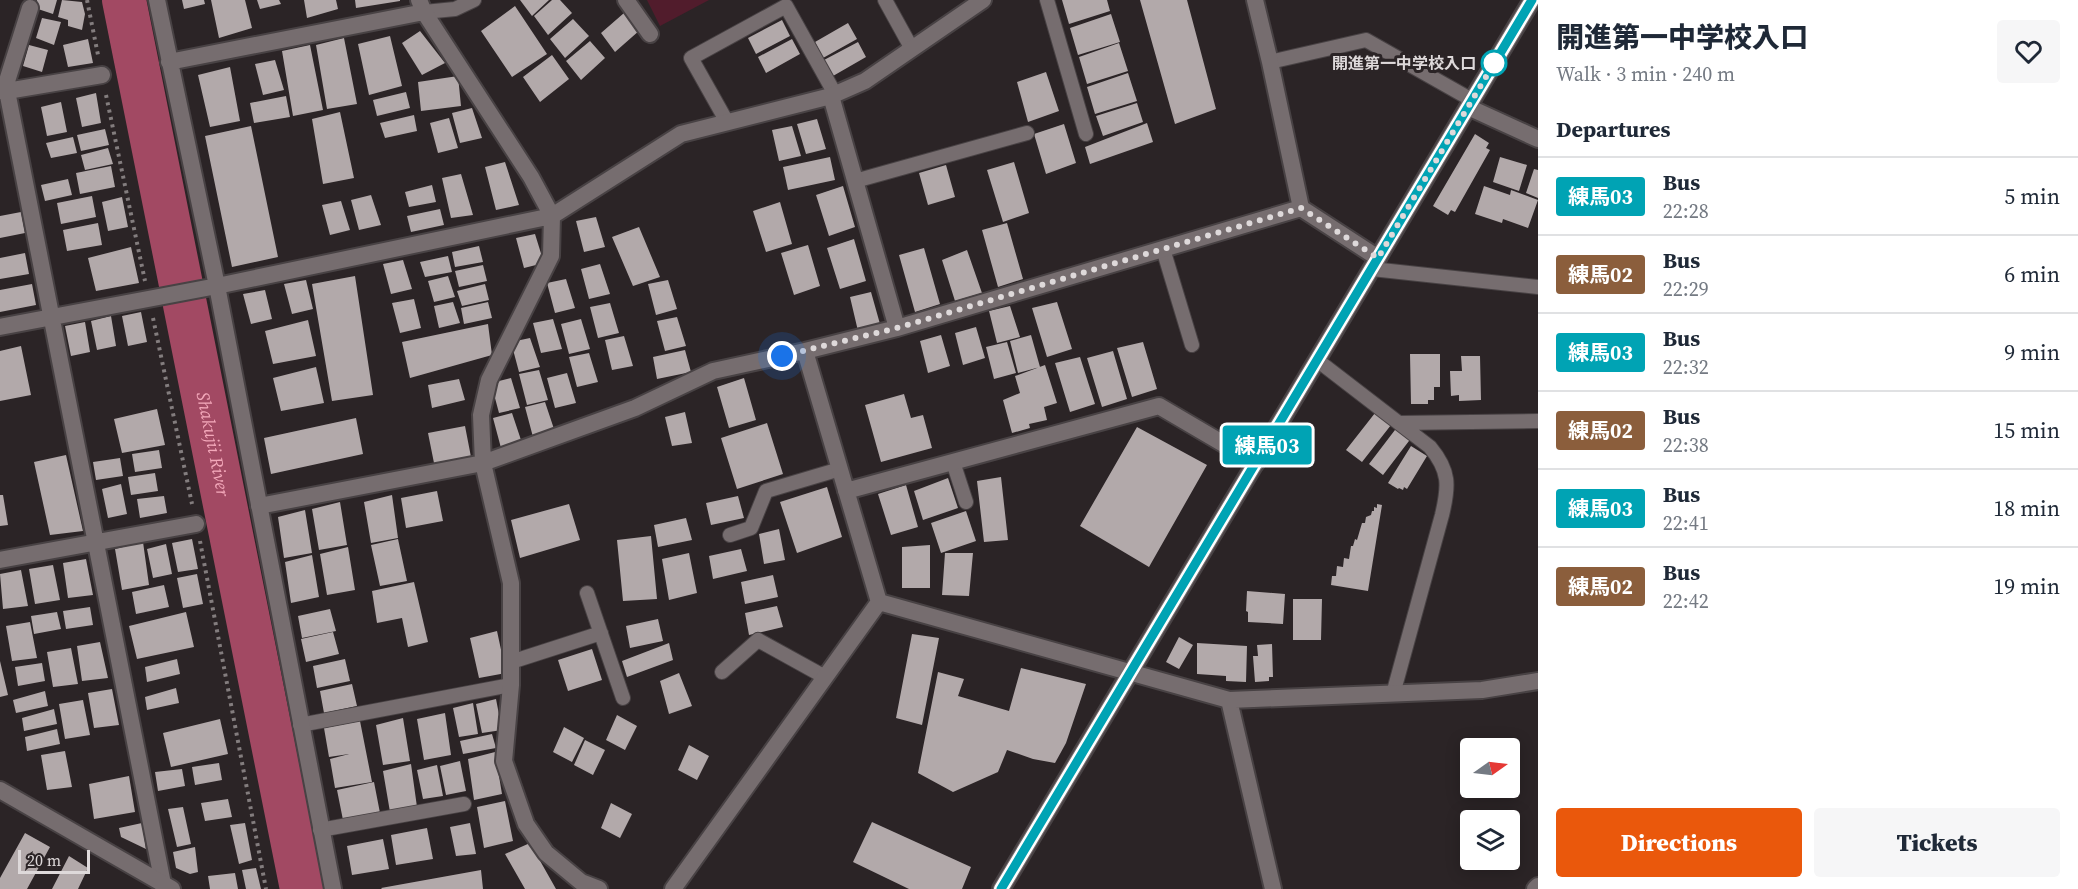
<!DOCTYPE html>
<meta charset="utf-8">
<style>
body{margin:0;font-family:"Source Serif 4","Noto Sans JP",serif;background:#f6f6f7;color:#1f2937;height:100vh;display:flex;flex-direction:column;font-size:22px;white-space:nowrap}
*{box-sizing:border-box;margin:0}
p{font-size:20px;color:#747a83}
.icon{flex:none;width:33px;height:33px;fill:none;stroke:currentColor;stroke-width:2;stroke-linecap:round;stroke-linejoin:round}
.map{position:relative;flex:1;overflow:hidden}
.details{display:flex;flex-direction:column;background:#fff;width:540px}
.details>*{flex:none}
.badge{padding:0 12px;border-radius:4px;font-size:21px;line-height:39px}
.needle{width:39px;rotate:76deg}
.tools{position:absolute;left:1460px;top:738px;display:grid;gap:12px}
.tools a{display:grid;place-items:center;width:60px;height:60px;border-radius:6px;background:#fff;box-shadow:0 3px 15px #0003;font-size:30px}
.scale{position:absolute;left:18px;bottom:15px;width:72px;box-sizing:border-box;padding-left:6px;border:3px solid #ded9da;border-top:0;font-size:16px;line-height:21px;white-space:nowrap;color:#ded9da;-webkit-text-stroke:4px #2b2426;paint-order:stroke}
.you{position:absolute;width:30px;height:30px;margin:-15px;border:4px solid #fff;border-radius:50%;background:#1a73e8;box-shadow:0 0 0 9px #1a73e833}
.map>.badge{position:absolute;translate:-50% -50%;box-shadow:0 0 0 3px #fff}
h2{padding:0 18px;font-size:22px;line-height:54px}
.round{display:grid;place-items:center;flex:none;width:63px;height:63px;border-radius:6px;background:#f6f6f7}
.head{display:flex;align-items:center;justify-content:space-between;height:102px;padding:0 18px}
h1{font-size:28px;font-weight:800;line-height:45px}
.action{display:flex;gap:12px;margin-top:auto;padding:12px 18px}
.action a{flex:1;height:69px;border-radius:6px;background:#ea580c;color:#fff;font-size:24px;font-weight:800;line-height:69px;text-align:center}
.action a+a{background:#f6f6f7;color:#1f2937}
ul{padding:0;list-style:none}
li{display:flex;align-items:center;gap:18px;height:78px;padding:0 18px;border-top:2px solid #e0e1e3}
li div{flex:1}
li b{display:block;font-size:22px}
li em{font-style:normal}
li .badge{min-width:66px;font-weight:700;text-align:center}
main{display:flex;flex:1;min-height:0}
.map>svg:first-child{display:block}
.green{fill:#511c2c}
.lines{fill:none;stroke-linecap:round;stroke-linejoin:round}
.river{stroke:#a24963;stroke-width:44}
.building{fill:#b2a9aa}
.service-casing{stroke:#484244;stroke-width:16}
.minor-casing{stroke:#484244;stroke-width:20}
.tertiary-casing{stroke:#484244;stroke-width:20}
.secondary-casing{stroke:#484244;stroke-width:20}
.path{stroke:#837d7e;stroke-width:4;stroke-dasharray:3 4.5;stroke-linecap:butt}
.service{stroke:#766d6f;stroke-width:14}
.minor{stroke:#766d6f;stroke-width:16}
.tertiary{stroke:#766d6f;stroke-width:16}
.secondary{stroke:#766d6f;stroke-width:16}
.line-casing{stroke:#fff;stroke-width:14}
.line{stroke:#00a3b4;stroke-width:9}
.walk{stroke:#ded9da;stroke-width:6;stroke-dasharray:0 10.8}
.stop-dot{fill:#fff;stroke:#00a3b4;stroke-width:3}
.labels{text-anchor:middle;stroke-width:6;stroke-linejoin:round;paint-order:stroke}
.stop-label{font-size:16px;font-weight:bold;fill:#ded9da;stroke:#2b2426;text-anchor:end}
.water-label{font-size:18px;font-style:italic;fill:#f3a8ba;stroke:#2b2426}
</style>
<main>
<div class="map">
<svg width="1538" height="889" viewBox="0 0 1538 889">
<rect width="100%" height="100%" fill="#2b2426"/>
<!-- green -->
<path class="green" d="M647 0H709L660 26Z"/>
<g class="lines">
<!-- river -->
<path class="river" id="s1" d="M124 0 302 889"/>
</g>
<!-- building -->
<path class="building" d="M37 0H57L53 14 35 8Z
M62 0 82 2 85 14 82 30 68 26V20L58 17Z
M182 0H204L205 4 184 9Z
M211 0H245L252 28 219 38Z
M257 0H279L281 4 260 9Z
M304 0H336L338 9 307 18Z
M355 0H400V1L356 8Z
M520 0H549L532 16Z
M552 0H560L572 13 548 35 534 16Z
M1062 0H1107L1110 11 1069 24Z
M1140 0H1187L1216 109 1175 124Z
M515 6 547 54 512 77 481 31Z
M624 13 640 30 615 52 601 33Z
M1111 14 1120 42 1078 55 1070 28Z
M42 18 61 22 54 45 36 38Z
M573 19 589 36 565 58 550 39Z
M782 20 790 36 756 54 748 38Z
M848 23 857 39 823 58 815 42Z
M420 31 445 63 422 75 402 43Z
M390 36 402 86 369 95 358 44Z
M344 38 357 104 327 109 316 45Z
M88 39 93 63 68 67 63 45Z
M792 39 800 54 766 73 758 57Z
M590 41 605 58 581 80 566 61Z
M858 42 866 57 833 76 824 60Z
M1119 43 1128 71 1087 84 1079 57Z
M29 45 48 50 42 72 23 66Z
M310 45 323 110 293 116 282 51Z
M552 55 569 79 540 102 523 77Z
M275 60 284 90 263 95 255 64Z
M230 67 240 121 210 127 198 75Z
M1046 72 1059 111 1028 122 1017 82Z
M1128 73 1137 101 1095 114 1087 87Z
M458 76 461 106 421 111 418 82Z
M406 92 410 108 377 116 373 100Z
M96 93 101 123 82 127 76 98Z
M286 96 290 117 254 123 250 103Z
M61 102 67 132 47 136 41 107Z
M1137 103 1143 122 1103 136 1096 116Z
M472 108 482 138 460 143 452 113Z
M340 112 354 178 323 184 312 119Z
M414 115 417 131 385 138 380 123Z
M449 118 458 148 438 153 430 123Z
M817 119 826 149 806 154 797 124Z
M1147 123 1153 142 1090 164 1085 147Z
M1064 124 1076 163 1046 174 1034 134Z
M251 126 278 257 232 267 205 136Z
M792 126 801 156 779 161 772 130Z
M105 129 109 145 81 151 77 135Z
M1475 134 1489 143 1486 148 1490 150 1455 212 1451 210 1448 215 1433 206Z
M73 137 77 153 51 158 46 143Z
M108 148 113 164 85 170 81 155Z
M830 157 835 180 788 190 783 167Z
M1500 157 1527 165 1519 191 1493 182Z
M505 162 519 205 496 210 485 167Z
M1014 162 1029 213 1003 222 987 170Z
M946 165 955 197 928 205 919 173Z
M111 166 115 187 80 194 76 173Z
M1534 169 1538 170V198L1526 193Z
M461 174 473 215 451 218 442 178Z
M68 179 72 195 45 201 41 185Z
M432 185 436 202 409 207 405 192Z
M843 186 855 227 829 236 816 195Z
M1484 186 1510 195 1511 190 1538 200 1528 228 1503 219 1502 223 1475 214Z
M371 195 381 225 359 230 351 200Z
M92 196 96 217 61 224 57 203Z
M122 197 128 227 108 231 102 202Z
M341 201 350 230 330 235 322 205Z
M780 202 792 244 766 252 753 211Z
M440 209 444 225 411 232 407 216Z
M21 212 25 233 0 238V216Z
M596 217 605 247 584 252 576 221Z
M98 223 102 245 67 251 63 230Z
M1007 223 1023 279 998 287 982 230Z
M639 227 660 277 633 286 612 237Z
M535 234 544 263 524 268 516 238Z
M854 239 866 281 840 289 827 248Z
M808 245 820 286 794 295 781 253Z
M479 246 483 262 455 267 452 252Z
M131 247 139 283 96 291 88 258Z
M924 248 940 304 915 312 899 255Z
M967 250 982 293 955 301 942 260Z
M25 253 29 274 0 279V258Z
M448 256 452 272 425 277 420 262Z
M403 260 412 289 391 294 383 264Z
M600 264 610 294 589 299 581 269Z
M483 265 487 281 459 287 455 271Z
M355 276 373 395 332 401 312 284Z
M448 276 455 297 434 302 428 281Z
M566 279 575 308 555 313 547 283Z
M306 280 313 309 292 314 284 284Z
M668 280 677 309 656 315 648 284Z
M32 284 36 305 0 312V290Z
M485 284 489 300 462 306 457 291Z
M265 290 272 319 251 324 243 294Z
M871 292 880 324 858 331 850 297Z
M414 299 421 328 400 333 392 303Z
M453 302 460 323 439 328 434 306Z
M488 302 492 318 464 324 461 308Z
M1057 302 1072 349 1047 357 1032 308Z
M610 303 619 333 598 338 590 307Z
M1010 306 1020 337 997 343 989 311Z
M141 312 147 342 128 346 122 316Z
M111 316 116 346 97 350 91 321Z
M677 317 686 346 665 351 657 321Z
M553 319 562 349 541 353 533 323Z
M581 319 590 349 569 354 561 324Z
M308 320 316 356 273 364 265 331Z
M85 322 90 352 71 356 65 326Z
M488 324 492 355 410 378 402 342Z
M976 327 985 358 963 365 955 333Z
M941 335 950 366 928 373 920 341Z
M1031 335 1040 367 1018 373 1010 341Z
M624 336 633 366 612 370 605 340Z
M530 338 540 367 519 372 511 342Z
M1007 342 1016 373 994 379 986 347Z
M1143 342 1157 389 1132 397 1117 348Z
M21 346 31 395 0 401V351Z
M685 350 691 372 657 379 653 357Z
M1113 351 1127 399 1102 407 1087 358Z
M589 353 598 382 577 387 569 357Z
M1410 354H1440V387H1434V400H1428V404H1411Z
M1461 356H1480L1481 400 1459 401V395L1451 396 1450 371H1462Z
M1080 357 1095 404 1070 412 1055 363Z
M1045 365 1057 403 1044 407 1047 420 1029 424 1030 428 1012 433 1003 400 1020 393 1015 376Z
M316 367 324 403 281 411 273 378Z
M539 370 548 400 527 405 519 374Z
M567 373 576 403 555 408 547 378Z
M511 378 520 408 499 413 491 383Z
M744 378 756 420 729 428 717 387Z
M459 379 465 400 432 408 428 385Z
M904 394 911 418 923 415 932 448 881 462 865 405Z
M545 402 555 432 533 437 525 407Z
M157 409 165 445 122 453 114 419Z
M685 412 692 443 672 446 665 417Z
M512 413 522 443 501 448 493 418Z
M1375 413 1391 425 1362 462 1346 450Z
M356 418 363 454 271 474 264 438Z
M767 423 783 474 737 489 721 438Z
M465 426 471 457 434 463 428 433Z
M1398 426 1412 437 1383 475 1369 464Z
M1137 427 1207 465 1149 567 1080 526Z
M1411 446 1427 456 1407 489 1404 487 1403 490 1399 488 1398 489 1388 483Z
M159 450 162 468 135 472 132 454Z
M66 455 83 531 50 535 34 462Z
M120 458 123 476 96 480 93 462Z
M155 473 158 491 131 495 128 477Z
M1001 477 1008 540 984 542 977 481Z
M948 478 958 508 923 520 914 491Z
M121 484 127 514 108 518 102 489Z
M906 485 918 527 891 535 878 494Z
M827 487 842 537 797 553 780 502Z
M437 491 443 521 406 528 401 498Z
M0 495H3L8 525 0 526Z
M392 495 398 538 371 543 364 502Z
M164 496 167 513 140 518 137 499Z
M738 496 744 518 711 525 706 503Z
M340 502 347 545 319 550 312 509Z
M569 504 580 540 520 558 511 520Z
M1377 504 1382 505 1368 591 1331 585 1332 576H1336L1337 566 1343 567 1344 558 1349 559 1351 546H1353L1355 539 1357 540 1362 523H1365L1366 517 1371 515 1372 511H1374V507L1377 508Z
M305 510 312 553 284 558 278 517Z
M966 511 976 541 941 553 931 523Z
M686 518 692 540 658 547 654 525Z
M779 529 785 560 764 564 759 534Z
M651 536 657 599 623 601 617 540Z
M192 539 198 569 178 572 172 543Z
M398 539 407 581 380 586 371 545Z
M143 542 149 585 122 590 115 549Z
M166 544 172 574 153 578 147 549Z
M930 545V588H902V547Z
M348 547 355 590 327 595 320 554Z
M741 549 747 571 713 579 709 556Z
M689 553 697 593 669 600 662 559Z
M945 553H973L969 596 942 595Z
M312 555 319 597 291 603 285 562Z
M86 559 93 595 68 598 63 563Z
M53 565 60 600 35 604 29 569Z
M21 570 28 606 3 609 0 574Z
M197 574 203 604 183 608 177 578Z
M773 575 778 597 745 604 741 582Z
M414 582 428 642 408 647 402 618 377 623 372 591Z
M164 585 169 607 136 614 132 592Z
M1247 591 1285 594 1283 624 1248 622V612L1246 611Z
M1293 599H1322L1321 640H1293Z
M777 606 783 627 749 635 745 613Z
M90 607 93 625 66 629 63 611Z
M330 609 336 631 302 638 298 616Z
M57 612 61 629 34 634 31 616Z
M186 612 194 647 137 659 129 626Z
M658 619 663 641 630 648 626 626Z
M30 622 37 658 12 661 6 626Z
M497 631 506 673 479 678 470 638Z
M333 632 339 654 306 662 301 639Z
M912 634 939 638 922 725 896 718Z
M1179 637 1193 645 1179 669 1166 662Z
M100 642 108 678 82 681 77 646Z
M669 643 673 660 627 677 622 661Z
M1197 643 1247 646 1246 682 1226 681V676L1197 674Z
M1272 644 1273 677H1269V681L1255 682 1253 656H1258L1257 645Z
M71 648 78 684 53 687 47 652Z
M592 649 602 680 568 691 558 660Z
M177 659 180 674 147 682 145 667Z
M345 659 350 681 317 688 313 666Z
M0 661 8 695 0 697Z
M42 663 45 681 18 686 15 667Z
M1021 668 1086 684 1066 743 1055 763 1033 759 1007 750 998 772 953 792 918 773 938 672 964 679 958 696 1009 711Z
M679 673 692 706 669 714 660 681Z
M352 684 357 706 324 713 320 691Z
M176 688 179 703 147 710 145 697Z
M112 689 119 725 94 728 88 693Z
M45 691 48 706 16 713 13 700Z
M496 699 502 730 482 733 476 704Z
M83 700 90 735 65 739 59 704Z
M473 703 478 734 459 737 453 708Z
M54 709 57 724 24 731 22 718Z
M445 713 451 755 424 760 417 719Z
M617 715 637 726 625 750 606 740Z
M403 718 410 761 383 765 376 725Z
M220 719 228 754 171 767 163 733Z
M360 721 372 782 335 788 330 759 349 754 329 757 324 728Z
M564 727 584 738 572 762 553 752Z
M57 729 60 744 27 751 25 737Z
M492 734 496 748 463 754 460 741Z
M585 740 605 750 593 775 574 765Z
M689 745 709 756 697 780 678 770Z
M65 751 72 787 47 790 41 755Z
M495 752 502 794 474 800 468 759Z
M460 761 466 791 446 795 440 766Z
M219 763 222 780 195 785 192 767Z
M411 764 417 807 390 812 383 771Z
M437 765 443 796 423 799 417 770Z
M182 769 185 786 158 791 155 772Z
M129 776 135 812 94 819 89 784Z
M374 782 380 813 343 820 337 790Z
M228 799 232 817 205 821 201 803Z
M505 801 513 841 484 848 477 807Z
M611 803 632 814 620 838 601 828Z
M183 807 191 844 177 847 168 809Z
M872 822 971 867 962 889H909L853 862Z
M142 823 146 849 121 837 119 828Z
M245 823 252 860 239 864 230 825Z
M470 823 476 854 456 856 450 827Z
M427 828 433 859 396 865 391 835Z
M25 833 50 847 27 889H0V878Z
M383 839 389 869 352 875 347 846Z
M530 843 556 889H525L505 854Z
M195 847 198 872 190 874 176 868 173 852Z
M69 856 88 868 78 889H52Z
M256 868 261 889H246L242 870Z
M481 870 483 889H382L381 888Z
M235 873 238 889H210L208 876Z"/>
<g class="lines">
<!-- service casing -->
<g class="service-casing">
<path id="service" d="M885 0 912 49
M1047 0 1086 134
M424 12 455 9 474 0
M1270 62 1366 40 1472 100
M727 122 691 58 786 6 835 94
M855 181 1027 133
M1163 249 1192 345
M1372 269 1538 287
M1317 360 1430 447C1450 471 1449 486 1442 515L1393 694
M1399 423 1538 421
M953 462 966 502
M730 535 751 528 766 491 840 469
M587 593 623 698
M511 662 601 633
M722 672 758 640 825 677
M300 725 511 685
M320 830 464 804"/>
</g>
<!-- minor casing -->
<g class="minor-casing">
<path id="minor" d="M157 0 217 286 333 889
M419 0 424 12 531 177 552 216 551 256 489 380 481 415 483 463 511 583V685L504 761 526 824 546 853 581 882 599 889
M626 0 650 34
M1255 0 1270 62 1301 208 1378 258
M30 8 7 81V91L102 75
M169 62 424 12
M0 91H7L164 889
M831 96 897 328
M1468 107 1538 139
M0 327 217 286 552 216 681 134 831 96 865 81 983 0
M805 351 879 602 1229 700 1482 690 1538 681
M846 491 1159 406 1256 463
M259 506 483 463 635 408 713 371 805 351 897 328 1301 208
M0 560 196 524
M1229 700 1273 889
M673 889 879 602"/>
</g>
<!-- tertiary casing -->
<g class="tertiary-casing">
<path id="tertiary" d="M0 790 172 889
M1535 889 1538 886"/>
</g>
<!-- secondary casing -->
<g class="secondary-casing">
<path id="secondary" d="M1001 889 1532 0"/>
</g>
<!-- path -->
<path class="path" d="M87 0 98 55
M106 95 145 281
M153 318 192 504
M200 541 266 889"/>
<!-- service -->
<use href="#service" class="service"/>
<!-- minor -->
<use href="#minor" class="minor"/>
<!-- tertiary -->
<use href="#tertiary" class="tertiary"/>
<!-- secondary -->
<use href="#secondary" class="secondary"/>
</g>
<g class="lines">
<!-- line casing -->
<g class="line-casing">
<path id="line" d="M1001 889 1532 0"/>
</g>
<!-- line -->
<use href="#line" class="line"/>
<!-- walk -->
<path class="walk" d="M782 356 897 328 1301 208 1378 258 1496 60 1494 63"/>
</g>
<!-- markers -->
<circle class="stop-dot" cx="1494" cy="63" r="12"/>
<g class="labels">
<!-- stop labels -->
<g class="stop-label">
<text x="1476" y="69">開進第一中学校入口</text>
</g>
<!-- water labels -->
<g class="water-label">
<text dy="6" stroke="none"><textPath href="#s1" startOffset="453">Shakujii River</textPath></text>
</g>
</g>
</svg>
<div class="tools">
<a><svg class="needle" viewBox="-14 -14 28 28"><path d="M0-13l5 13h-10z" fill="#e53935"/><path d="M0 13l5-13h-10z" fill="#747a83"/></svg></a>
<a><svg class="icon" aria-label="layers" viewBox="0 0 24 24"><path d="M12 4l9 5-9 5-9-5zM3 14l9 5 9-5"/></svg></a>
</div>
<div class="scale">20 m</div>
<div class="you" style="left:782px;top:356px"></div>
<b class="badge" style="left:1267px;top:445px;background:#00a3b4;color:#fff">練馬03</b>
</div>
<section class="details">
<div class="head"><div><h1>開進第一中学校入口</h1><p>Walk · 3 min · 240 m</p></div><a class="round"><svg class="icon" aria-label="heart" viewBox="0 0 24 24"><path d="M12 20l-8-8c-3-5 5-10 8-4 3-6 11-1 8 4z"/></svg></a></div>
<h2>Departures</h2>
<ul>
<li><span class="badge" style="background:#00a3b4;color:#fff">練馬03</span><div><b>Bus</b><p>22:28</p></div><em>5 min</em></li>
<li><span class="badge" style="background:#8b5e3c;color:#fff">練馬02</span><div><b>Bus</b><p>22:29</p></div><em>6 min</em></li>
<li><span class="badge" style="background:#00a3b4;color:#fff">練馬03</span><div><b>Bus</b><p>22:32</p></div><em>9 min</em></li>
<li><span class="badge" style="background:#8b5e3c;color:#fff">練馬02</span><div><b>Bus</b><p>22:38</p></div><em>15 min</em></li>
<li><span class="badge" style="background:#00a3b4;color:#fff">練馬03</span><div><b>Bus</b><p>22:41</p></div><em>18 min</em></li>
<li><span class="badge" style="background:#8b5e3c;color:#fff">練馬02</span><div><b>Bus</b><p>22:42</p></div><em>19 min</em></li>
</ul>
<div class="action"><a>Directions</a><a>Tickets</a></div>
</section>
</main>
